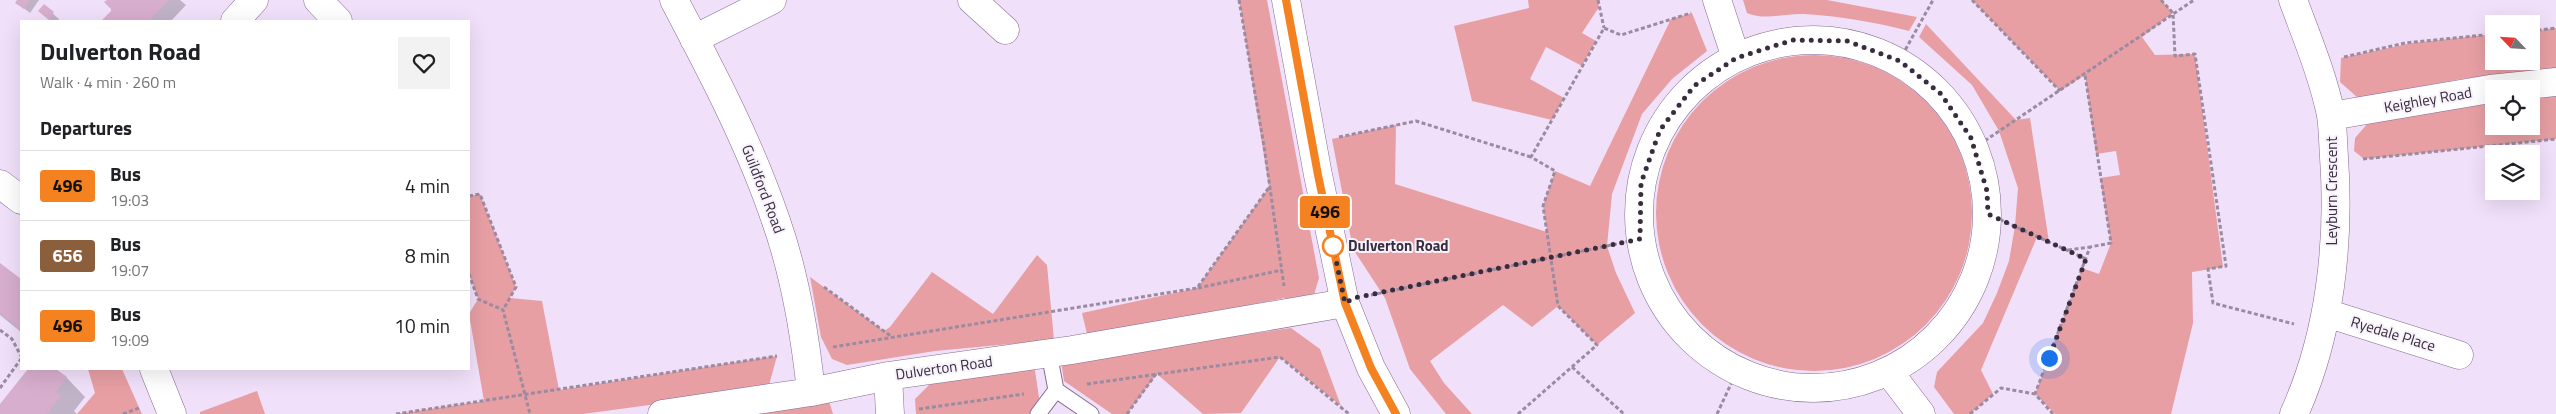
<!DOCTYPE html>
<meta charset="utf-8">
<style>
body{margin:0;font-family:"Titillium Web",sans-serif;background:#f2f2f2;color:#202124;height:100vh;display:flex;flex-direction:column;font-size:19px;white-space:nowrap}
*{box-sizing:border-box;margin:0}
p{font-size:16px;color:#757577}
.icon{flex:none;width:28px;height:28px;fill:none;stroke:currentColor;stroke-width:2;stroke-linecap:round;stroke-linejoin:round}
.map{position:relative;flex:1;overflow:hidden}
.sheet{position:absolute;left:20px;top:20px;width:450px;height:350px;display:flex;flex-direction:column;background:#fff;border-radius:0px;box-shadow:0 5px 20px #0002}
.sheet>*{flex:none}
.badge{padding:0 10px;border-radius:4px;font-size:18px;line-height:32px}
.needle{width:32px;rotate:295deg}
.fabs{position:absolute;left:2485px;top:15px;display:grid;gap:10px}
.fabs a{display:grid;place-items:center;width:55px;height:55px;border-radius:0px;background:#fff;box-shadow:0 5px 20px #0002;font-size:25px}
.you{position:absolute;width:25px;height:25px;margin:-12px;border:4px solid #fff;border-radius:50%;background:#1a73e8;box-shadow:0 0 0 8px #1a73e833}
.map>.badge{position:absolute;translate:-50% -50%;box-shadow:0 0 0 2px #fff}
h2{padding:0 20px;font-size:19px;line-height:45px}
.round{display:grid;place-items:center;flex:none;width:52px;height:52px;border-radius:0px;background:#f2f2f2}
.summary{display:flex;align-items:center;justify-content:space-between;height:85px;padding:0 20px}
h1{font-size:24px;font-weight:700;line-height:38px}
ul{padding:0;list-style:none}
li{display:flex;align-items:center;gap:15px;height:70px;padding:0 20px;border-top:1px solid #e0e0e0}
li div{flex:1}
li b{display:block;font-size:19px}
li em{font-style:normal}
li .badge{min-width:55px;font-weight:700;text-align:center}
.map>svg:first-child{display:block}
.green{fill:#e79fa4}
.shadow{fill:#0003}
.building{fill:#d7aecd}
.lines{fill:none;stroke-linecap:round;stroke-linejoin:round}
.service-casing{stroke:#846b90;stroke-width:17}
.minor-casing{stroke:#846b90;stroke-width:29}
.tertiary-casing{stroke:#846b90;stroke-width:29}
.path{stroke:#9a8ba1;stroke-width:3;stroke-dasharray:4 2.5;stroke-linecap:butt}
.service{stroke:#fff;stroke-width:15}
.minor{stroke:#fff;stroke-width:28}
.tertiary{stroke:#fff;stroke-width:28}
.line-casing{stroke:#fff;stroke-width:11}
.line{stroke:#f58220;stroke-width:8}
.walk{stroke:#382d3e;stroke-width:5;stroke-dasharray:0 9}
.stop-dot{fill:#fff;stroke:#f58220;stroke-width:2.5}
.labels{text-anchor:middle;stroke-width:4;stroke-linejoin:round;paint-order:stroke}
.street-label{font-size:15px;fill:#382d3e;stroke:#f8f2fb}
.stop-label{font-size:15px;font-weight:bold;fill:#382d3e;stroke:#f8f2fb;text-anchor:start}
</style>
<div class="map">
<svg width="2556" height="414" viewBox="0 0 2556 414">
<rect width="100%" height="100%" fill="#f1e0fa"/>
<!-- green -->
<path class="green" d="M1239 0H1267L1319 278 1313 298 1288 313 1285 298 1190 317 1087 334 1082 313 1197 288 1269 187Z
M1528 0H1598L1599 7 1582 33 1596 41 1582 66 1546 47 1530 79 1564 98 1552 120 1472 101 1454 26 1529 8Z
M1743 0H1827L1917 17 1909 31C1874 22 1840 16 1804 14 1783 13 1766 21 1747 13Z
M1972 0H2161L2173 13 2142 37 2155 55 2195 54 2223 267 2192 272 2193 323 2171 414H2055L2035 394 2082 268 2099 274 2111 243 2100 178 2120 175 2116 151 2096 154 2085 75 2060 91Z
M1692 13 1707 51 1672 79 1642 114 1612 194 1607 246 1616 273 1635 313 1597 345 1558 306 1532 327 1503 305 1430 361 1444 383 1472 414H1446L1410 369 1385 298 1353 249 1332 139 1396 125 1395 184 1547 232 1543 206 1555 171 1590 186 1671 19Z
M1926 24 2016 120 2030 118 2049 242 2037 237 1981 370 1993 394 1970 414H1954L1934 387 1937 372 1983 323 1997 293 2009 261 2015 226 2018 188 1999 131 1972 85 1919 37Z
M2556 28V68L2461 79 2358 98 2340 82 2341 58 2412 43 2494 34V61H2531V31Z
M1656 213a158 158 0 1 1 316 0a158 158 0 1 1-316 0Z
M2556 95V139L2364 159 2354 151 2355 138 2368 123 2494 100V126H2531V97Z
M480 194 516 287 510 298 542 301 559 390 777 356 768 389 583 414H396L484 401 469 314 478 299 469 274V196Z
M1037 255 1047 265 1054 340 935 351 847 365 832 359 821 337 810 277 884 331 890 327 932 272 993 314Z
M1291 328 1320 349 1341 406 1280 357 1241 413 1203 414 1157 374 1127 414H1112L1064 381 1061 361Z
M1034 364 1040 404 1032 414H916L915 399 935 379Z
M88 369H122L142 414H77L95 393Z
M257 391 265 414H200V412Z
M829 401 833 414H740Z"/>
<!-- shadow -->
<path class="shadow" d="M18 0H39L30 13 17 3Z
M108 0H180L186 5 171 21H103L112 12Z
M44 6 59 19 58 21H51L46 17Z
M0 264 21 281V332L0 315Z
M30 369H54L67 378 85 397 74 411 77 414H0V406Z"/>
<!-- building -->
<path class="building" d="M17 0H30L24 9 15 3Z
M107 0H169L149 21H101L111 11V9L104 2Z
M44 4 54 12 49 20 38 11Z
M0 263 21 279V330L0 313Z
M28 369H56L67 377 56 392 61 396 47 414H0V404Z"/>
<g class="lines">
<!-- service casing -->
<g class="service-casing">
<path id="service" d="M1049 353 1056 390 1091 414
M1038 414 1056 390"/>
</g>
<!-- minor casing -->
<g class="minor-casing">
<path id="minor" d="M318 0 338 21
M674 0C712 72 750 144 776 221 795 275 805 334 811 392
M972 0 1005 30
M1717 0 1736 58
M2293 0C2307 38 2323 76 2331 115 2333 129 2333 143 2334 157 2340 243 2330 335 2294 414
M235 21 254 0
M694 39 772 0
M1639 214a174 174 0 1 1 348 0a174 174 0 1 1-348 0Z
M2331 116 2490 89 2556 82
M0 184 21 200
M2326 313 2459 355
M154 369 172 414
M1889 372 1921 414
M888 376 890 414
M662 414 811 392 888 376 1072 350 1345 303"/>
</g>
<!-- tertiary casing -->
<g class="tertiary-casing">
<path id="tertiary" d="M1286 0 1318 175 1345 303 1371 368 1396 414"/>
</g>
<!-- path -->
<path class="path" d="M1239 0 1264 146 1284 286
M1598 0 1604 28
M1972 0 2060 91
M2161 0 2173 13 2175 56 2195 54 2226 266 2208 269 2213 303 2294 324
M2531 31 2556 28
M2344 57 2405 43 2494 34
M1899 61 1933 0
M1339 137 1416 121 1531 157
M1974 148 2194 0
M2363 159 2556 139
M469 196 480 194 516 287 503 310
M1988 214 2086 259
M2068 250 2090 247
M469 274 478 299 503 310 530 414
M824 287 892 337
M1198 288 1282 270
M1371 295 1640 239
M0 330 12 339 21 356
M833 347 1197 288 1270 186
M1572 367 1624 414
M1087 384 1280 357 1349 414
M0 388 21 359
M919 409 1024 394
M123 414 139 408
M396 414 777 356
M1127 414 1156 374
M1518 414 1597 345 1558 306 1543 206 1555 171 1531 157 1604 28 1621 35 1691 13
M1717 414 1737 371
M1970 414 2001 388 2035 394
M2053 414 2035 394 2090 247 2111 243 2085 75"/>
<!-- service -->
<use href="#service" class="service"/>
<!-- minor -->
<use href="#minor" class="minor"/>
<!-- tertiary -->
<use href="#tertiary" class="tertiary"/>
</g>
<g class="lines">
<!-- line casing -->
<g class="line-casing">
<path id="line" d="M1286 0 1318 175 1345 303 1371 368 1396 414"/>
</g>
<!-- line -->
<use href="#line" class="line"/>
<!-- walk -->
<path class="walk" d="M1333 246 1345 303 1354 298 1640 239 1641 183 1660 130 1694 86 1736 58 1793 40 1847 41 1900 61 1941 94 1971 138 1987 191 1988 214 2086 259 2049 358"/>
</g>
<!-- markers -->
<circle class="stop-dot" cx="1333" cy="246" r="10"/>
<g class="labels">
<!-- street labels -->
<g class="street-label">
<text transform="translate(2428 100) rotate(-10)" y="5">Keighley Road</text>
<text transform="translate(763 189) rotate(69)" y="5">Guildford Road</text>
<text transform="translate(2332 191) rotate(-90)" y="5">Leyburn Crescent</text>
<text transform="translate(2393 334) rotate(17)" y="5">Ryedale Place</text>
<text transform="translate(944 368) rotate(-8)" y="5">Dulverton Road</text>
</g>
<!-- stop labels -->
<g class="stop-label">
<text x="1348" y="251">Dulverton Road</text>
</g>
</g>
</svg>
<div class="fabs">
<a><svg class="needle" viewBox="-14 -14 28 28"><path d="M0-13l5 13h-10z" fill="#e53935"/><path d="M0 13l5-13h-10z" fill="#757577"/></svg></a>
<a><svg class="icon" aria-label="locate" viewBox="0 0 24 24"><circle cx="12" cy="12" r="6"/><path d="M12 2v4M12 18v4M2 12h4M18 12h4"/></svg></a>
<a><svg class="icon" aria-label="layers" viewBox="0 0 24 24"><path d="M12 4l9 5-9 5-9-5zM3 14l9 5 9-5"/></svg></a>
</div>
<div class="you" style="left:2049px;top:358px"></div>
<b class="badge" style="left:1325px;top:212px;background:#f58220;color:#111">496</b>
<section class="sheet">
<div class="summary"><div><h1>Dulverton Road</h1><p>Walk · 4 min · 260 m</p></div><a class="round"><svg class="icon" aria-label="heart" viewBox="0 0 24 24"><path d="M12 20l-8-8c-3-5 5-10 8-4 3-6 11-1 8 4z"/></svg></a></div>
<h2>Departures</h2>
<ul>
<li><span class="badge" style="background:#f58220;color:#111">496</span><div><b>Bus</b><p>19:03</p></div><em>4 min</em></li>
<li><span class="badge" style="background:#8b5e3c;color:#fff">656</span><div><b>Bus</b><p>19:07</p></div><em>8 min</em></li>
<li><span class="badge" style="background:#f58220;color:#111">496</span><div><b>Bus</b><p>19:09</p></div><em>10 min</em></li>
</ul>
</section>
</div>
